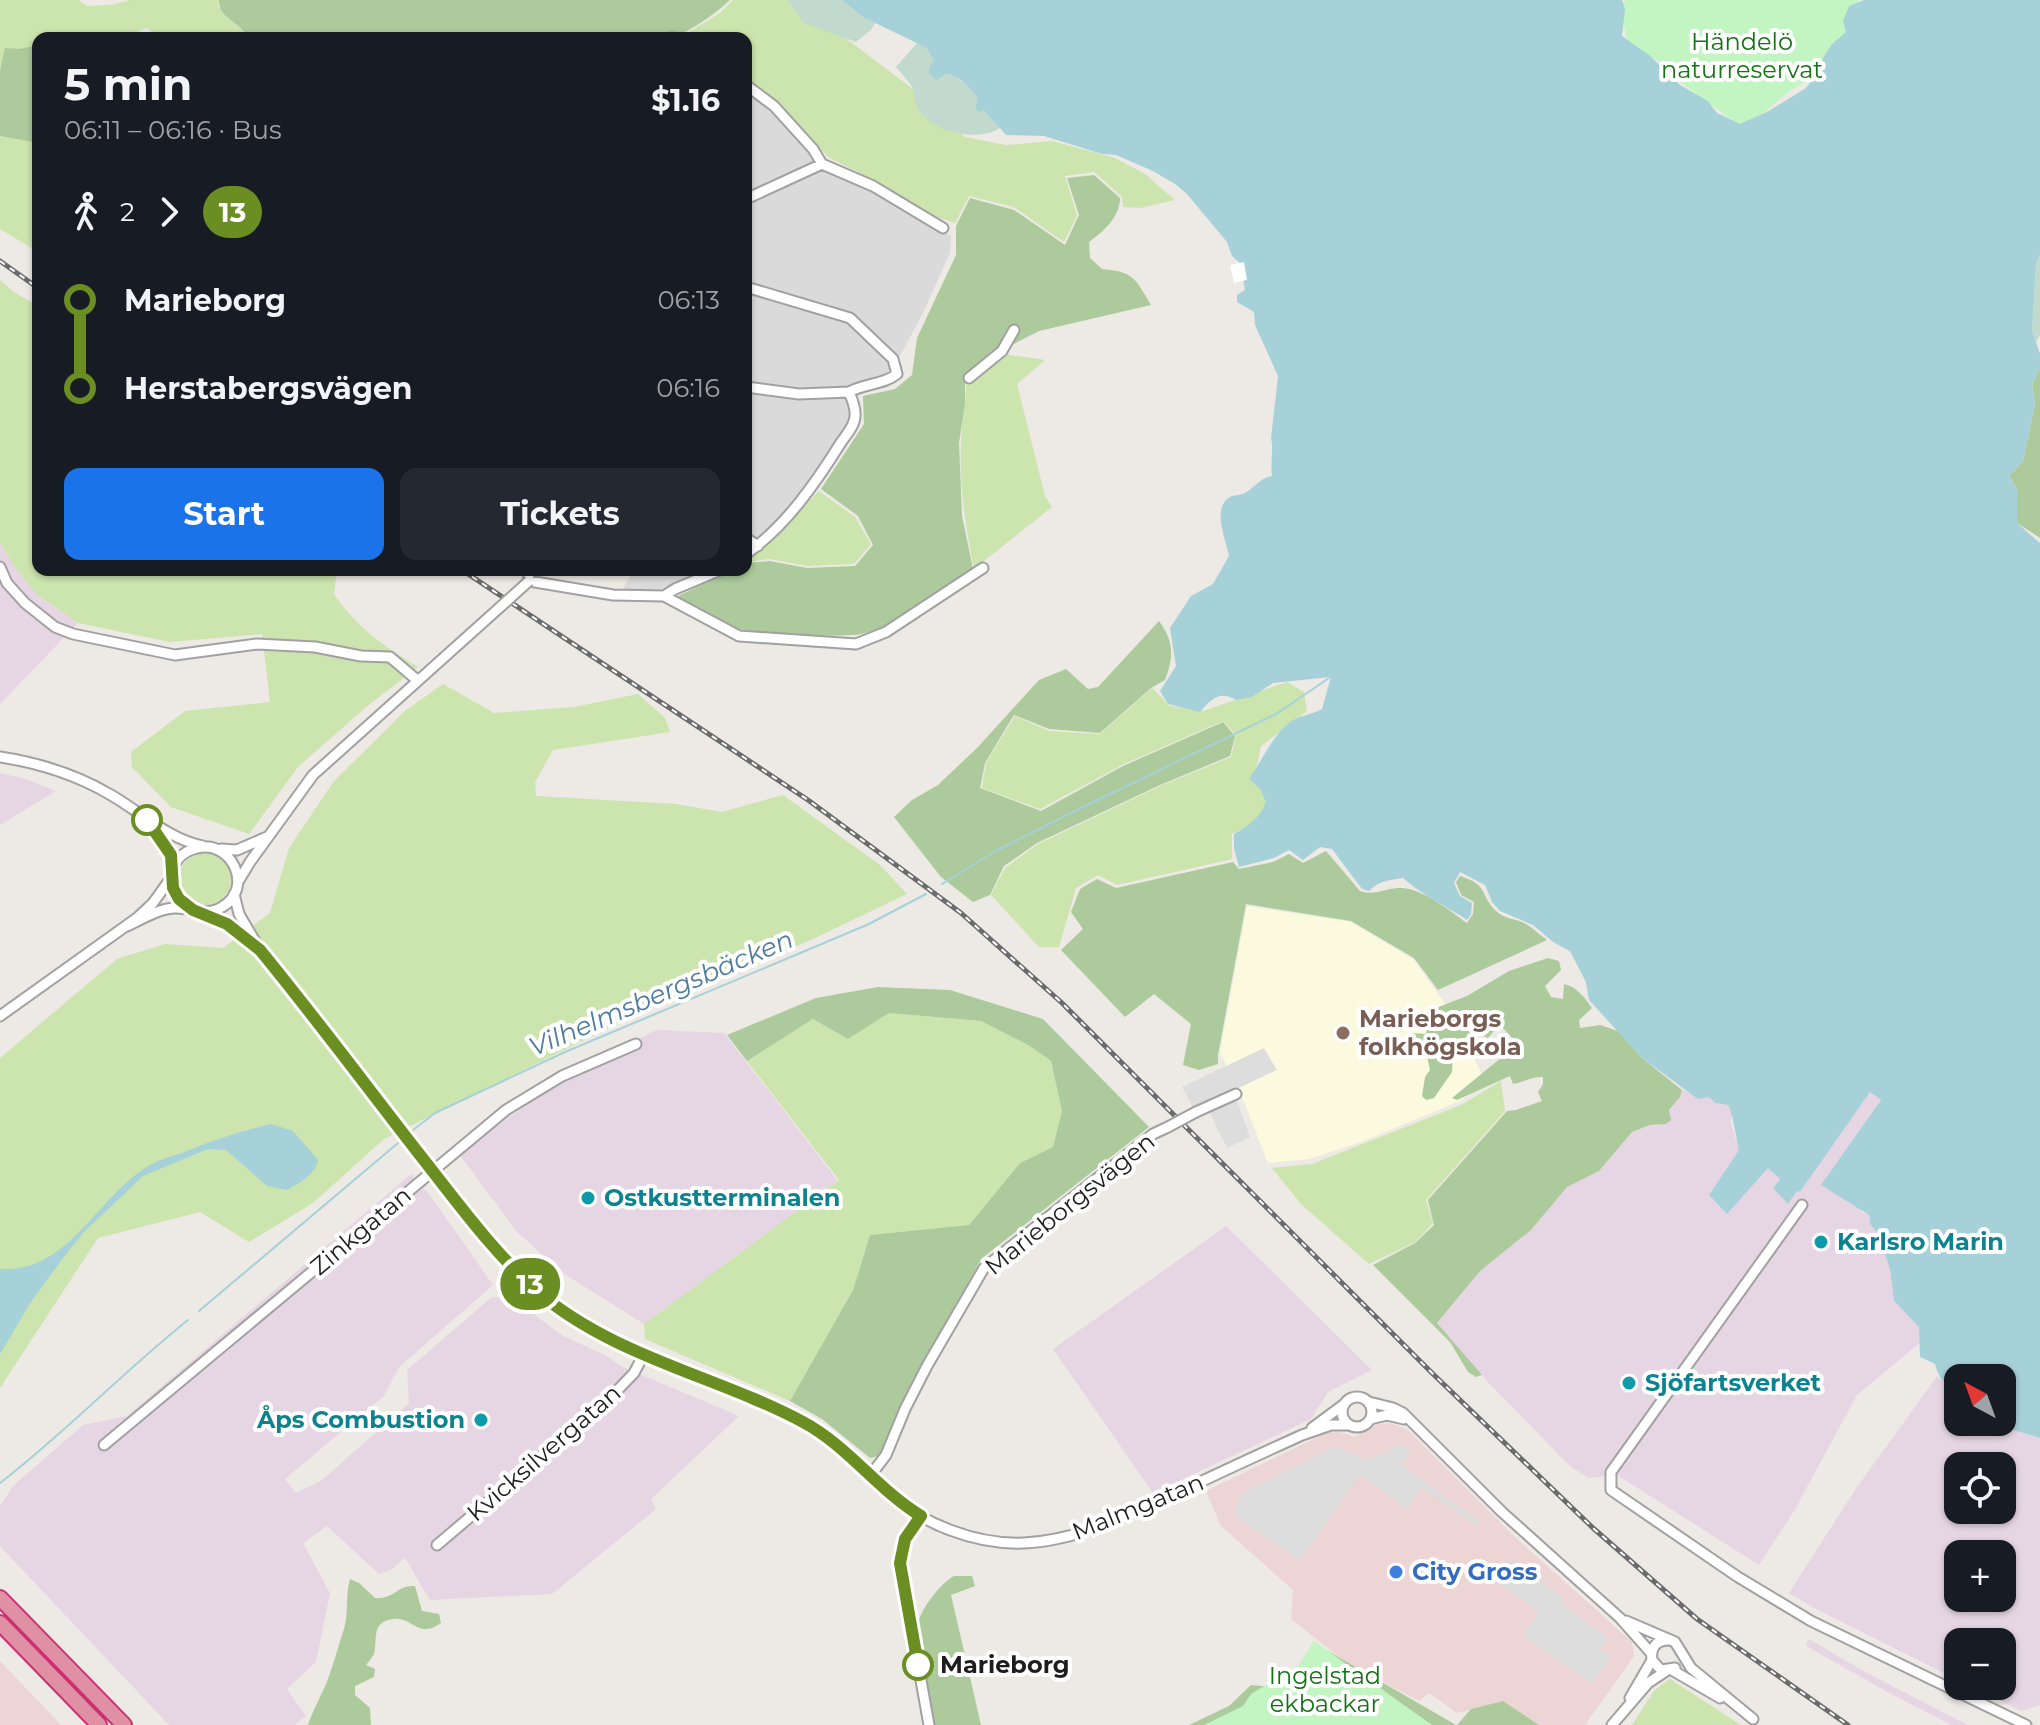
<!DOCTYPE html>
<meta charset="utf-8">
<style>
body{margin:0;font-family:Montserrat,sans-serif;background:#242831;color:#f1f3f6;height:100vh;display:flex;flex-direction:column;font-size:30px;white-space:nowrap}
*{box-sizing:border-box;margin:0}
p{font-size:26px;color:#9ea1a6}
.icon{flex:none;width:44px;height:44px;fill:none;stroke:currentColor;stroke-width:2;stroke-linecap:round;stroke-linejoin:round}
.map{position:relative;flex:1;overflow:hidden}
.details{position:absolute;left:32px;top:32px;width:720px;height:544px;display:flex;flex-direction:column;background:#171b24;border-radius:16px;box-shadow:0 2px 6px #0004}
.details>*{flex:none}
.badge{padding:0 16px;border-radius:26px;font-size:28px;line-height:52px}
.needle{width:52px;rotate:319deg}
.tools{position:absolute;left:1944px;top:1364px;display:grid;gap:16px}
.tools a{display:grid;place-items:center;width:72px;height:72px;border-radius:16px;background:#171b24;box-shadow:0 2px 6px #0004;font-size:40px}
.map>.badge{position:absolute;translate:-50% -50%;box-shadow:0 0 0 4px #fff}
.legs{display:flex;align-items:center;gap:12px;height:88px;padding:0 32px;font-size:26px}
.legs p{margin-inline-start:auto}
.summary{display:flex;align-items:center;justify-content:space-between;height:136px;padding:0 32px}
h1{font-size:44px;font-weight:700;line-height:60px}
.button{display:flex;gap:16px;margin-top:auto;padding:16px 32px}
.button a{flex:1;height:92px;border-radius:16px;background:#1a73e8;color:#fff;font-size:32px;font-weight:700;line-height:92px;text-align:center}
.button a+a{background:#242831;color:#f1f3f6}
ul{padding:0 32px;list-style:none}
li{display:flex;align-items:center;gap:28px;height:88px;font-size:30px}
li i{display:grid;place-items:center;width:12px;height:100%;margin:0 10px;background:currentColor}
li i::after{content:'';width:20px;height:20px;margin:-10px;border:6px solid;border-radius:50%;background:#171b24}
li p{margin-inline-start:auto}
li:first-child i{background:linear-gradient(#0000 50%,currentColor 0)}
li:last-child i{background:linear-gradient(currentColor 50%,#0000 0)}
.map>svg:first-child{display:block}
.residential{fill:#dbdada}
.commercial{fill:#edd4d5}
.industrial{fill:#e6d6e4;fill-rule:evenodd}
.education{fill:#fcfade}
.grass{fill:#cce4ad}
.forest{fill:#acca9b}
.wetland{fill:#c2dacd}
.park{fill:#c3f5c3}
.parking{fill:#ddd}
.water{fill:#a7d1d8}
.pier{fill:#fff}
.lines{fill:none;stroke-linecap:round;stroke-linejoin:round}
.stream{stroke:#a7d1d8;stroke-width:2}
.minor-casing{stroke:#a1a1a1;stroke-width:13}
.highway-casing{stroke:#cc3071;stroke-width:18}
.minor{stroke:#fff;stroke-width:9}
.highway{stroke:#e090a5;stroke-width:14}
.rail-casing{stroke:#6b6b6b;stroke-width:5}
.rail{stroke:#fff;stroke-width:2;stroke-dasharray:6;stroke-linecap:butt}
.minor-bridge-casing{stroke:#a1a1a1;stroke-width:13;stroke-linecap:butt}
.minor-bridge{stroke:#fff;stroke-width:9}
.line-1-casing{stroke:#fff;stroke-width:18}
.line-1{stroke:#6b8e23;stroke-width:12}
.stop-1-dot{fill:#fff;stroke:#6b8e23;stroke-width:4}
.education-dot{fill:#8d6e63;stroke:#fff;stroke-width:3}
.culture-dot{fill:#0f9aa8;stroke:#fff;stroke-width:3}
.shop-dot{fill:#3f7fe0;stroke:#fff;stroke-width:3}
.labels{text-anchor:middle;stroke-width:8;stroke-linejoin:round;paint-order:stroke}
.park-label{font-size:24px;fill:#137314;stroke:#fff}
.education-label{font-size:24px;font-weight:bold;fill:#785e54;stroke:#fff;text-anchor:start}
.culture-label{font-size:24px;font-weight:bold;fill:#0d838f;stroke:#fff;text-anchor:start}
.street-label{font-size:24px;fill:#1d1d1d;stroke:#fff}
.shop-label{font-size:24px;font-weight:bold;fill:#366cbe;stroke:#fff;text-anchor:start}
.stop-label{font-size:24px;font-weight:bold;fill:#1d1d1d;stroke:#fff;text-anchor:start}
.water-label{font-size:26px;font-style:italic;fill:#4e7b9e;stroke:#fff}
</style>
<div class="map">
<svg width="2040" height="1725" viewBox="0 0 2040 1725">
<rect width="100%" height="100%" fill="#ede9e4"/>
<!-- residential -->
<path class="residential" d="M746 89 776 114 819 159 951 236 950 253 922 315 901 354 893 364 895 372 884 379H868L849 389 844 396 852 419 836 448 788 510 746 550Z
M634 570H714L656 591 639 593 622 590Z"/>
<!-- commercial -->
<path class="commercial" d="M1390 1423 1408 1430 1517 1539 1632 1642 1634 1656 1585 1725H1539L1503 1701 1457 1713 1429 1693 1420 1701 1351 1666 1291 1619 1293 1590 1221 1526 1206 1491 1326 1433 1340 1432 1354 1437 1379 1424Z
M0 1661 61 1725H0Z"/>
<!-- industrial -->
<path class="industrial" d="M0 543 36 594 78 623 0 704Z
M0 773 26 779 56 791 0 825Z
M656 1030 724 1033 838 1181 644 1324 563 1273 517 1232 459 1154 562 1079Z
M1682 1090 1709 1097 1715 1103 1728 1105 1732 1112 1731 1123 1739 1150 1709 1195 1768 1168 1780 1179 1773 1188 1788 1203 1797 1191 1800 1192 1870 1091 1881 1100 1861 1212 1869 1215 1870 1224 1878 1234 1890 1269 1894 1301 1919 1327 1921 1342 1857 1395 1794 1511 1759 1565 1617 1475 1589 1478 1571 1467 1485 1379 1437 1323 1480 1271 1531 1230 1567 1186 1599 1171 1632 1132 1650 1125 1657 1126 1680 1097Z
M411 1174 429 1194 493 1285 399 1367 384 1396 285 1479 296 1493 321 1481 409 1403 407 1370 492 1297 512 1298 563 1336 605 1355 623 1367 739 1416 651 1499 656 1509 552 1594 430 1600 405 1558 391 1570 379 1574 327 1526 303 1543 330 1593 316 1662 287 1689 306 1716 295 1725H169L0 1546V1506L13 1486 83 1425 127 1416Z
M1226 1226 1372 1370 1328 1392 1311 1419 1153 1493 1053 1349Z
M1937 1376 1950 1386 1958 1387V1422H1998L1999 1425 2040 1438V1705L2021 1711 1971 1686H2002V1642H1958V1680L1818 1610 1789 1593 1855 1490ZM1958 1466H2002V1510H1958ZM1958 1554H2002V1598H1958Z
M1809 1639 1867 1673 1968 1725H1951L1882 1689 1806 1646Z"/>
<!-- education -->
<path class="education" d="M1247 906 1351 922 1414 960 1453 1015 1485 1081 1460 1101 1361 1142 1309 1159 1268 1163 1242 1097 1220 1052Z"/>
<!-- grass -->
<path class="grass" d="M0 0H78L88 6 111 5 130 0H219L218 6 244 32 242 38H159L147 28 137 32 135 38H38V47L19 49 0 71V80Z
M733 0H800L812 13 921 95 965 137 1006 145 1052 141 1115 158 1145 174 1175 200 1140 208 1123 207 1122 197 1094 172 1065 176 1077 216 1064 242 1014 207 969 196 955 223 920 211 876 181 828 157 781 106 746 78V38H689L684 35 720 13Z
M0 136 38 143V252L0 229Z
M0 280 15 293 38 306V570H337L334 594C356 627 385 647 418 667L366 707 298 767 249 834 171 807 132 767 131 752 185 711 270 702 262 634 170 642 78 623 36 594 15 567 0 543Z
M1003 354 1045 360 1017 384 1045 496 1052 507 974 569C966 528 959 486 961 444 961 422 967 403 966 381Z
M819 491 855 517 871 544 854 564 808 566 769 559 746 562Z
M1287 682 1304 692 1307 711 1261 746 1255 774 1269 807 1252 824 1232 834V859L1117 885 1098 875 1076 888 1059 947H1039L991 895 1005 868 1038 844 1160 786 1231 757 1236 735 1223 721 1124 764 1040 809 982 788 986 763 1015 716 1049 731 1100 734 1152 688 1170 706 1203 711Z
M443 684 494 713 574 707 638 694 665 718 670 732 553 750 535 782 536 796 676 804 722 812 783 795 880 865 907 894 813 939 633 1016 384 1139 313 1203 249 1242 200 1212 98 1238 0 1388V1058L117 959 165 944 223 948 270 913 289 848 334 781 405 711Z
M179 879a26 26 0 1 1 52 0a26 26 0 1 1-52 0Z
M889 1013 981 1021 1030 1046 1051 1061 1062 1111 1053 1147 1020 1163 969 1225 870 1235 853 1290 790 1401 645 1339 644 1324 839 1180 747 1061 813 1019 848 1039Z
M1501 1081 1505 1111 1426 1200 1433 1223 1415 1242 1369 1264 1301 1204 1272 1168 1312 1164 1461 1105Z
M1669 1679H1670L1741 1725H1632L1654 1691Z"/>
<!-- forest -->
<path class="forest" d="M219 0H730C716 13 689 33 670 38H242L244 32C235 20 218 16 219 0Z
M34 46 38 47V143L0 136V71L5 48 19 49Z
M1094 175 1120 198C1120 217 1103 232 1089 242L1090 258 1102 269C1134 272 1135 278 1151 305L1039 331 998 352 975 368 965 380V404L959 443 962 516 973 569C939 593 902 625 861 634 842 638 743 633 725 626 709 620 693 606 678 596L732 570H746V563L770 561 807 568 855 566 873 545 858 516 821 489 864 424 863 396 895 389 912 375 917 338 956 255V226L970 198 1014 210 1065 245 1079 215 1067 178Z
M2040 367V538L2017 523V489L2009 476 2023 461 2035 404 2032 385Z
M1159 621C1174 641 1174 657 1165 680L1151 688 1100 733 1049 729 1014 715 985 763 980 788 1041 811 1123 766 1223 722 1235 736 1230 756 1160 785 1037 843 1004 866 990 895 973 902 941 877 894 817 912 800 938 785 977 748 1039 680 1066 669 1088 689 1098 687Z
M1326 851 1360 891C1373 896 1384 889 1398 888 1420 886 1449 910 1467 923L1473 914 1474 902 1461 895 1456 882 1460 876C1489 885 1479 894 1496 911 1506 920 1515 918 1526 924 1533 928 1540 935 1547 940L1438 990 1414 958 1351 921 1246 904 1218 1055V1064L1199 1070 1183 1065 1191 1024 1154 994 1125 1017 1061 950 1083 929 1071 912 1080 889 1097 879 1116 888 1233 862 1239 869 1273 862 1289 854 1303 863Z
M1548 958 1559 961 1561 970 1545 986 1551 997 1563 999 1564 984C1577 987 1585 998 1592 1008L1579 1020 1580 1028 1600 1025 1618 1031 1642 1058 1682 1090 1680 1097 1669 1110 1671 1120 1666 1124 1650 1125 1632 1132 1599 1171 1567 1187 1531 1230 1480 1271 1437 1323 1482 1375 1476 1377 1468 1372 1450 1342 1373 1265 1415 1243 1434 1225 1428 1200 1507 1111 1516 1110 1542 1101 1538 1092 1543 1084V1077C1533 1076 1524 1082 1513 1084L1510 1076 1457 1100 1452 1098 1518 1044 1503 1028 1497 1027 1488 1038 1478 1033 1461 1039 1453 1056 1452 1072 1434 1098 1426 1100 1422 1096 1425 1077 1430 1070 1427 1056 1407 1049 1411 1033 1426 1034 1429 1015 1436 1008 1467 996 1509 971Z
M878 987 950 990 1043 1019 1149 1127 981 1259 902 1406 883 1455 870 1458 822 1419 790 1401 853 1290 870 1235 969 1225 1020 1163 1053 1147 1062 1111 1051 1061 1030 1046 981 1021 889 1013 848 1039 813 1019 747 1061 727 1035 816 998Z
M954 1576H972L975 1586 951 1595 981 1725H935C931 1704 915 1641 918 1625 920 1609 941 1583 954 1576Z
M350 1579 359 1583 375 1598C396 1599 396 1585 415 1586L422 1611 439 1614 441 1623C417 1640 413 1616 393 1619 370 1622 378 1641 374 1654 372 1658 369 1661 366 1665L375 1669 374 1677 355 1686V1695L370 1708 371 1725H308C313 1710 320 1698 326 1684 333 1667 338 1647 344 1629 349 1612 345 1596 350 1579Z
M1316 1644 1456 1725H1189L1229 1706 1251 1685 1284 1688Z
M1503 1701 1539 1725H1457L1471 1709Z"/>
<!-- wetland -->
<path class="wetland" d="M787 0H842L875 23 871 30 856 42 804 23Z
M917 43 927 48 945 74C970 76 985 111 1000 128 977 143 928 132 916 105 914 99 915 93 912 87 908 80 901 73 896 67Z
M2040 254V335L2036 342 2032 330 2036 264Z"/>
<!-- park -->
<path class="park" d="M1626 0H1859L1852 15 1855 20 1815 81 1802 83 1787 93 1752 123 1743 125 1736 123 1672 76 1659 61 1636 52 1628 42 1623 22 1616 12 1617 5Z
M1314 1641 1432 1725H1204L1243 1706 1251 1694 1298 1666Z"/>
<!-- parking -->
<path class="parking" d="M1264 1048 1277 1070 1194 1109 1182 1087Z
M1235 1096 1250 1137 1227 1148 1209 1111Z
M1401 1444 1411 1451 1402 1465 1480 1522 1477 1527 1422 1488 1407 1509 1360 1475 1300 1561 1239 1519 1235 1512V1506L1242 1493 1330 1449 1339 1448 1363 1459 1377 1456Z
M1510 1559 1565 1599 1562 1604 1608 1638 1600 1649 1611 1657 1592 1684 1523 1636 1539 1612 1491 1578Z"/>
<!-- water -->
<path class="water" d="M842 0H1622L1625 9 1622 36 1649 55 1680 85 1708 101 1717 113 1740 124 1767 112 1806 88 1821 68 1823 58 1832 44 1846 32 1843 21 1849 6 1864 0H2040V254L2036 264 2032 330 2040 354V367L2032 385 2035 404 2023 461 2009 476 2017 489V523L2040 543V1438L1998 1425V1422H2002V1378H1958V1387C1944 1385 1938 1377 1935 1364L1920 1357 1919 1327 1894 1301 1890 1269 1878 1234 1870 1224 1869 1215 1821 1185 1881 1100 1870 1092 1800 1192 1797 1191 1788 1204 1773 1188 1780 1179 1768 1168 1727 1214 1709 1195 1739 1150C1736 1138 1733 1113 1728 1105L1715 1103 1709 1097 1698 1099 1642 1058 1589 1000 1586 982 1570 951 1553 942 1533 925 1500 911 1492 902 1485 885 1460 872 1454 883 1460 896 1472 903 1471 915 1467 920C1446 906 1422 895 1403 878 1390 880 1378 881 1369 891L1362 889 1332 849 1320 847 1303 860 1289 850 1274 858 1239 867 1234 848V834C1249 825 1260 818 1266 802L1260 789 1249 779C1262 761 1274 732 1292 721 1301 715 1313 714 1322 709L1331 677 1273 683 1252 697 1236 700C1220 690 1211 699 1200 712L1168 704 1160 691 1176 666 1170 628 1191 596 1213 584 1229 556C1226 539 1210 506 1232 496 1236 495 1241 495 1245 493 1255 487 1260 478 1272 476 1270 462 1274 450 1271 438L1278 376 1255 325 1254 312 1237 302V295L1245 290 1240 263 1232 256 1227 242 1187 194 1175 184 1153 171 1116 155 1102 154 1044 136 1006 135 984 110 979 112 975 108 978 98C969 87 960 75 945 74L937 80 929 74V68L934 61 927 48 865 18Z
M271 1124 293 1131 318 1160C314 1176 301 1182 287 1190L267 1186 226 1150 208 1149 143 1176 84 1232 69 1250 31 1302 0 1354V1269C70 1273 96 1196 150 1165 160 1159 173 1156 184 1152 213 1140 241 1131 271 1124Z"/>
<!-- pier -->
<path class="pier" d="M1244 262 1247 280 1234 283 1230 265Z"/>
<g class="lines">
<!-- stream -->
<path class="stream" d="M942 884 994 852 1077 810 1276 714 1332 676
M413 1130 435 1113 565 1052 869 924 926 894
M199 1311 398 1143
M0 1483C66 1432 123 1372 188 1320"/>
<!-- minor casing -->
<g class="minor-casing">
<path id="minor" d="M669 38H675
M746 85 774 106 813 149 822 164 873 186 943 228
M746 199 822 164
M746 287 850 318 893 359 897 374C883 385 865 383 849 392 852 399 856 408 855 416 855 426 845 436 840 444 815 484 785 527 746 554
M969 378 1002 351 1014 330
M746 387 799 394 849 392
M746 538 758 546
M0 567 7 583 25 603 55 627 73 634 175 655 257 644 315 647 361 656 390 657 417 680
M528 570 529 581 613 595 664 596 675 589 720 570
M664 596 739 636 856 644 886 632 983 568
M0 757C40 763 77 775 111 795 142 813 168 839 203 846
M152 825 171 855 174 869
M221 849 237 850 267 837
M238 882 250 862 313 775 498 609
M234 894 239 914 260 950C318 1021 373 1094 428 1166 466 1214 504 1269 555 1305 633 1362 732 1378 813 1428 841 1445 863 1470 887 1492 922 1524 976 1545 1024 1543 1083 1540 1138 1511 1190 1487 1227 1469 1265 1452 1302 1435L1331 1425H1349
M203 913 227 924 252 942
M127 926C142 919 158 909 174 908 191 907 206 917 222 907 255 888 231 839 197 848 163 856 168 894 193 910
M0 1016 137 918 153 903 173 875
M1196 1112 1236 1094
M1802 1205 1611 1472V1490L1738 1577 1811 1621 2026 1725
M1342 1412a15 15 0 1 1 30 0a15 15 0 1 1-30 0Z
M1369 1402 1393 1408 1403 1413 1502 1512 1620 1618 1651 1653
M1370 1419 1387 1415 1404 1419
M1312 1428 1343 1405
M104 1445 506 1110 562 1076 636 1044
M870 1476 886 1455 905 1409 927 1366 984 1268 1153 1134 1168 1127
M921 1516 905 1539 900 1563 929 1725
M437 1545 608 1400 634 1373 644 1354
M1626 1621 1675 1642 1691 1668 1753 1719
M1669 1640C1656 1640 1650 1648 1652 1660L1661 1670 1675 1668
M1672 1670 1720 1698
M1630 1698 1652 1660
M1612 1725 1648 1683 1666 1671"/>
</g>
<!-- highway casing -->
<g class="highway-casing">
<path id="highway" d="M0 1598 124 1725
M0 1623 99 1725"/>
</g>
<!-- minor -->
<use href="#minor" class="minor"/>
<!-- highway -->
<use href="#highway" class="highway"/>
<!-- rail casing -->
<g class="rail-casing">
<path id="rail" d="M0 261 38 288
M462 570 808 800 961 913 1062 1003 1432 1373 1593 1528 1697 1619 1848 1725"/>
</g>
<!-- rail -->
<use href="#rail" class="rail"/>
<!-- minor-bridge casing -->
<g class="minor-bridge-casing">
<path id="minor-bridge" d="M498 609 529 581
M1168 1127 1196 1112"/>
</g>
<!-- minor-bridge -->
<use href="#minor-bridge" class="minor-bridge"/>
</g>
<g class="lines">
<!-- line-1 casing -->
<g class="line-1-casing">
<path id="line-1" d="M147 820 171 855 173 888 179 899 193 910 227 924 260 950C315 1017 367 1087 420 1155 457 1202 493 1252 538 1292 614 1357 717 1376 803 1422 848 1446 878 1490 921 1516L905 1539 900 1563 918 1665"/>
</g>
<!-- line-1 -->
<use href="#line-1" class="line-1"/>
</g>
<!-- markers -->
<g class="stop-1-dot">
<circle cx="147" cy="820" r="14"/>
<circle cx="918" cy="1665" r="14"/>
</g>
<circle class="education-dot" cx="1343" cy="1033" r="8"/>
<g class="culture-dot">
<circle cx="588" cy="1198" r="8"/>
<circle cx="1821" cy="1242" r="8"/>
<circle cx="1629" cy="1383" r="8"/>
<circle cx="481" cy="1420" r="8"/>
</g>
<circle class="shop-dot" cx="1396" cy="1572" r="8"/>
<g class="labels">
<!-- park labels -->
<g class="park-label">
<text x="1742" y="50">Händelö<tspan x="1742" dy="28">naturreservat</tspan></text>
<text x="1325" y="1684">Ingelstad<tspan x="1325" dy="28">ekbackar</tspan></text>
</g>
<!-- education labels -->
<g class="education-label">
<text x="1359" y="1027">Marieborgs<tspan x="1359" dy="28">folkhögskola</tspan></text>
</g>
<!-- culture labels -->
<g class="culture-label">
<text x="604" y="1206">Ostkustterminalen</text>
<text x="1837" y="1250">Karlsro Marin</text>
<text x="1645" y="1391">Sjöfartsverket</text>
<text x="465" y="1428" text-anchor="end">Åps Combustion</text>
</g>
<!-- street labels -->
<g class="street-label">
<text transform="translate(1070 1204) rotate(-39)" y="8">Marieborgsvägen</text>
<text transform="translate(361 1231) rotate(-40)" y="8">Zinkgatan</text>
<text transform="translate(544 1453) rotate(-41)" y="8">Kvicksilvergatan</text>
<text transform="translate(1138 1507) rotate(-22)" y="8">Malmgatan</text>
</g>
<!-- shop labels -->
<g class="shop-label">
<text x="1412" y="1580">City Gross</text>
</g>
<!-- stop labels -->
<g class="stop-label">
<text x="940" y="1673">Marieborg</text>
</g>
<!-- water labels -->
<g class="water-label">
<text transform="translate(661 993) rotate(-23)" y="9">Vilhelmsbergsbäcken</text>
</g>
</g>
</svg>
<div class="tools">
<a><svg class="needle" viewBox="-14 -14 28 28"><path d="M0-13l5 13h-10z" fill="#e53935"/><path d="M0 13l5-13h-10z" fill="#9ea1a6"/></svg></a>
<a><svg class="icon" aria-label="locate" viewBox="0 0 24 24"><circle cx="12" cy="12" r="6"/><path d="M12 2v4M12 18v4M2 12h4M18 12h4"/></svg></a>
<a>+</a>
<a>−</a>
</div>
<b class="badge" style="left:530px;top:1284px;background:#6b8e23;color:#fff">13</b>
<section class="details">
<div class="summary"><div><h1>5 min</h1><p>06:11 – 06:16 · Bus</p></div><b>$1.16</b></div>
<div class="legs"><svg class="icon" aria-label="walk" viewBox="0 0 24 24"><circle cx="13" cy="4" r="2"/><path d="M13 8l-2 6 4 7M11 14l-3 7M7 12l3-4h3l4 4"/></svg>2<svg class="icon" aria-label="forward" viewBox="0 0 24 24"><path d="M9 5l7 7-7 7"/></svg><b class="badge" style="background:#6b8e23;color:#fff">13</b></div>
<ul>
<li><i style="color:#6b8e23"></i><b>Marieborg</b><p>06:13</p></li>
<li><i style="color:#6b8e23"></i><b>Herstabergsvägen</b><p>06:16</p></li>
</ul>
<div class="button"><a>Start</a><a>Tickets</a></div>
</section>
</div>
